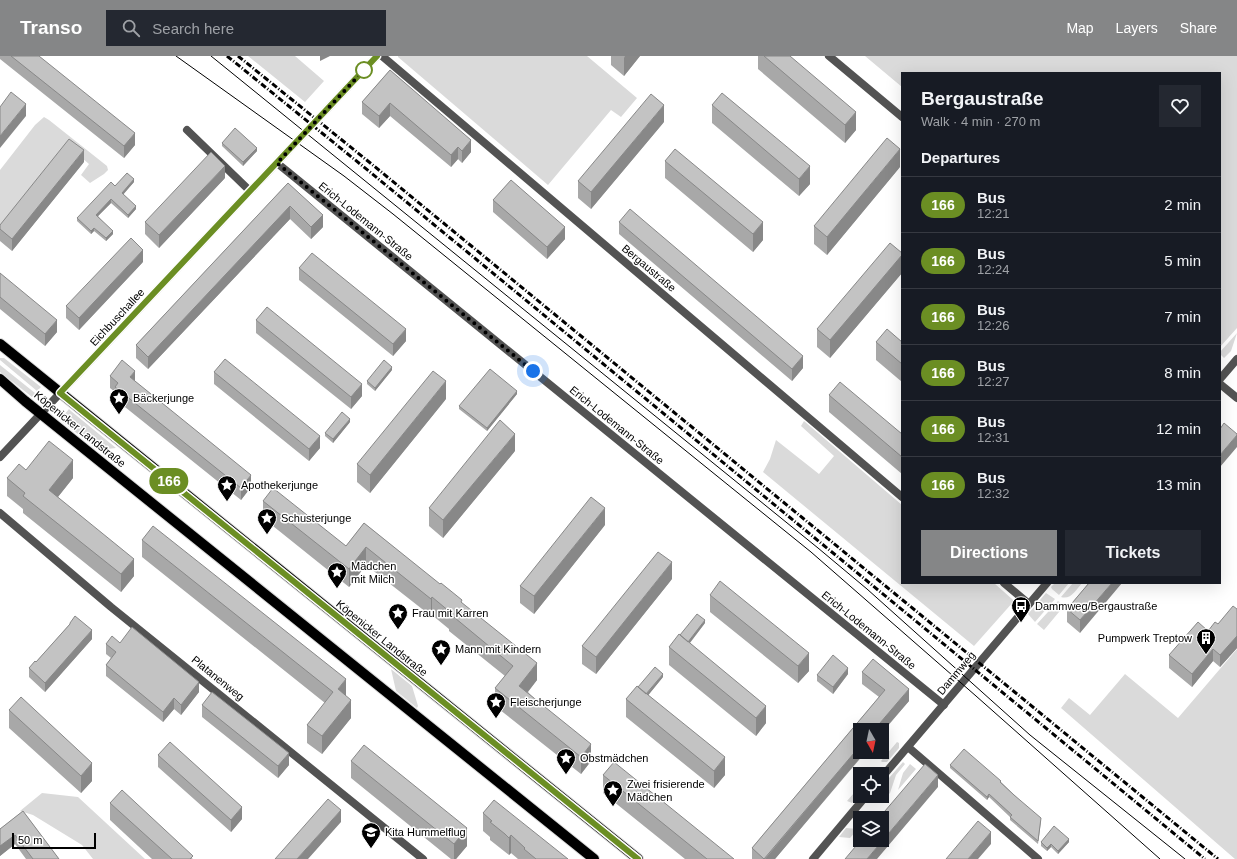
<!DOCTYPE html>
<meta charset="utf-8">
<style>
body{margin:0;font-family:Helvetica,sans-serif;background:#242831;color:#f1f3f6;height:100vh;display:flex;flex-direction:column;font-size:15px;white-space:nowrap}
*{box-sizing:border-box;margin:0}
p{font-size:13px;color:#9ea1a6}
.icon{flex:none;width:22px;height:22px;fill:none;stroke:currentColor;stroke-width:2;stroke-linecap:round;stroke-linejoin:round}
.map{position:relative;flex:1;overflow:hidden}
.details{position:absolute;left:901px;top:16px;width:320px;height:512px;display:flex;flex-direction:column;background:#171b24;border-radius:0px;box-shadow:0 4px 16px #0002}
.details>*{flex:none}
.badge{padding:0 8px;border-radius:13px;font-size:14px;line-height:26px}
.needle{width:26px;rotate:171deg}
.fabs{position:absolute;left:853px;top:667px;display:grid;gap:8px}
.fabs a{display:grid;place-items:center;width:36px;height:36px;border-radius:0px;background:#171b24;box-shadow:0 4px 16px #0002;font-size:20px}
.scale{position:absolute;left:12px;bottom:10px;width:84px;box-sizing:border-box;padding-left:4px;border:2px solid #000;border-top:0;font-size:11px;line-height:14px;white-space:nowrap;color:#000;-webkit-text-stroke:3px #fff;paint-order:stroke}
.you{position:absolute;width:20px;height:20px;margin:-10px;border:3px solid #fff;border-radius:50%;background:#1a73e8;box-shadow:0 0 0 6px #1a73e833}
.map>.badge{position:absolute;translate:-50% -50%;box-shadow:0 0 0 2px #fff}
h2{padding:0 20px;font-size:15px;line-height:36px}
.round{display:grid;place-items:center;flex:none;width:42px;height:42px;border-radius:0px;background:#242831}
.headline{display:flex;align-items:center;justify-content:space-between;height:68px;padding:0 20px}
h1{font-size:19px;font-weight:700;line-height:30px}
.button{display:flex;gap:8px;margin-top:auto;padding:8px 20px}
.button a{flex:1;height:46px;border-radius:0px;background:#858687;color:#fff;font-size:16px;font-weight:700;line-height:46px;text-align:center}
.button a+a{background:#242831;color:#f1f3f6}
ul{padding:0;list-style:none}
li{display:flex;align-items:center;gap:12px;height:56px;padding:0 20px;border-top:1px solid #363941}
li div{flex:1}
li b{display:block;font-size:15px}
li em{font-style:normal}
li .badge{min-width:44px;font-weight:700;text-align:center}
header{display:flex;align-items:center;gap:24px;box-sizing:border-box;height:56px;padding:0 20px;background:#858687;color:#fff}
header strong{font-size:19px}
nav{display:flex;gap:22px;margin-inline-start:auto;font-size:14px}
.search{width:280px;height:36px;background:#242831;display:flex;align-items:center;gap:10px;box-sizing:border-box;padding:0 14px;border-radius:0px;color:#9ea1a6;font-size:15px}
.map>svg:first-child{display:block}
.green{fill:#dadada}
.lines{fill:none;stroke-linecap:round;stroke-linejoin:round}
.primary-casing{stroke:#dbdbdb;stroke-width:12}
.minor{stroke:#535353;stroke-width:8}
.tertiary{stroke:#535353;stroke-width:8}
.primary{stroke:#000;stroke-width:10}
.tram{stroke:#000;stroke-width:1}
.rail{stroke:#000;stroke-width:3;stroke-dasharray:6 2 1 2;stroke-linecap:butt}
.wall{fill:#a8a8a8}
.shaded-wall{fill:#888}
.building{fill:#c3c3c3;stroke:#888}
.line-casing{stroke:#fff;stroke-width:9}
.line{stroke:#6b8e23;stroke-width:6}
.walk{stroke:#000;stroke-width:4;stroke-dasharray:0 7.2}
.stop-dot{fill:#fff;stroke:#6b8e23;stroke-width:2}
.labels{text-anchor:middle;stroke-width:3;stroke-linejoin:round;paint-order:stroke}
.street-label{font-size:11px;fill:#000;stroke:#fff}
.poi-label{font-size:11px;fill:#000;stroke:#fff;text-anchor:start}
</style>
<header>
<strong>Transo</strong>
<div class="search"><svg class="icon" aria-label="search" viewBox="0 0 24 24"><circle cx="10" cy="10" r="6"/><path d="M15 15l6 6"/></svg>Search here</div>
<nav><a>Map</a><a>Layers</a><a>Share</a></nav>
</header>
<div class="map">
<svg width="1237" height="803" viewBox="0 0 1237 803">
<rect width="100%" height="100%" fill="#fff"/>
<!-- green -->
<path class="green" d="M248 0H295L324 25 305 46Z
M398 0H587L637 42 621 61 611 54 548 129 398 1Z
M865 0H1237V272L1220 291V17H902V31Z
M44 61 49 64 107 110 108 114 104 118 90 127 81 119 89 108 69 91 0 175V114L35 69Z
M1237 277 1231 295 1224 302 1220 298V296Z
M0 302H4L41 331 37 335 0 304Z
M0 309 35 337 32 341 0 316Z
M69 353 71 355 116 392 98 394 60 364Z
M804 365 902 449V527H994L1012 543 1014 545 974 590 763 416 770 403 776 384 819 418 834 400 801 370Z
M1055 527H1069L1059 539 1052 533 1051 531Z
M1073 527H1082C1076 534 1071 544 1061 541Z
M1046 537 1055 543 1035 566 1028 558Z
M1058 545 1064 550 1044 574 1037 568Z
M1237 593V803H1235L1061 652 1069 642 1090 659 1125 618 1178 662Z
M391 613 412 630 418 650 417 652 396 635Z
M897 686 899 687V692L887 706H882L881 705Z
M903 706 905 708 896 719 890 737 888 739 882 738V734L889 727V722Z
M910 708 916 713 898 734 903 717Z
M860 730V738L852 747 847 745Z
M42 737 78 741 145 803H93L82 789 33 759 20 755Z
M846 772 858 773 850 782 839 781Z"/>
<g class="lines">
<!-- primary casing -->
<g class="primary-casing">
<path id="primary" d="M0 288 638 803
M0 323 25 345 594 803"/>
</g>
<!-- minor -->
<path class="minor" d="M382 0 902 441
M187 74 250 135
M277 107 944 649
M0 401 377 0
M0 457 111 551 423 803
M1004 527 1029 548
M908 691 1038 803"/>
<!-- tertiary -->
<path class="tertiary" d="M829 0 902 61
M1220 323 1237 303
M1220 328 1237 342
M882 721 1047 527
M813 803 866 740"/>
<!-- primary -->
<use href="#primary" class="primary"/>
<!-- tram -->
<path class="tram" d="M176 0 344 120 393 158 811 496 976 640 1160 803
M211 0 818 492 867 533 1030 679 1185 803"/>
<!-- rail -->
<path class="rail" d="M227 0 370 116 1205 803
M238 0 374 110 1218 803"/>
</g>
<!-- wall -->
<path class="wall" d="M0 0H39L135 89 124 102 0 3Z
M611 0H640L624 20 611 9Z
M758 0H790L856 74 845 87 758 13Z
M390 14 471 96 462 107 458 103 451 111 390 60 379 72 362 58V46Z
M712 49 810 128 799 140 712 67Z
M664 66 591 153 578 142V125Z
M222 87 257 95 243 110 222 90Z
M665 105 763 184 753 196 665 122Z
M84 106 12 195 0 185V169Z
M900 111 827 199 814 188V170Z
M225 122 159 192 145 178V166Z
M134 126 123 138 136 153 128 162 111 147 98 160 113 178 106 185 94 175 91 178 77 165V162L115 130Z
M288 127 323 171 311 183 290 163 148 313 136 302V289Z
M493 144 565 183 547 203 493 156Z
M619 166 803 312 792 325 619 178Z
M902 197V217L830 302 817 291V273Z
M143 206 79 274 66 262V250Z
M299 212 406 285 393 300 299 224Z
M0 217 57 276 45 290 0 253Z
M256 264 362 340 351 353 256 277Z
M876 286H902V326L876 304Z
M392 314 375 335 367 328V325Z
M214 316 320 392 309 405 214 328Z
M110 320 135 325 251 431 241 444 115 343V336L110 332Z
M517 338 487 375 459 353V350Z
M829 339 902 378V418L829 356Z
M446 343 370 437 357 426V408Z
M350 366 333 387 325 380V377Z
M515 395 443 482 429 470V452Z
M26 414 73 422 58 441 134 520 121 536 23 457V453L7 440V422Z
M263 445 346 490 364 467 462 547 537 624 528 636 591 705 581 718 495 650V632L505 620 449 575V573L432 559 431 560 366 509 349 531 263 462Z
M605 469 534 558 520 547V530Z
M142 484 346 640 351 662 322 698 307 687V669L325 647 142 501Z
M672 523 596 618 582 608V590Z
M1089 527 1080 577 1067 566V553Z
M710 539 809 615 798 627 710 556Z
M1237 553V592L1220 611 1213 605 1192 631 1169 612V599L1218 568Z
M70 567 92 583 45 636 29 621V612L36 606 70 568Z
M705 567 690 587 766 667 756 680 669 609V591L680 579Z
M120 587 199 636 181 659 174 653 163 666 106 620V609L111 602 106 598V588Z
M862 616 909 645 775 803H752V792L879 641 862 628Z
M848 618 833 638 817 625V619Z
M663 621 648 639 725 719 714 732 626 661V643L638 631Z
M202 649 289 709 278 722 202 661Z
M9 654 92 725 81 737 9 672Z
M158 699 242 763 231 776 158 711Z
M351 705 467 790 456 803H451L351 722Z
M950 709 1001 726 1041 765 1038 788 1010 764V761L989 741 987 744 950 712Z
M603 719 734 803H685L603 737Z
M110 747 193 803H152L110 764Z
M23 755 59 803H26L15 788 0 800V773Z
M483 757 568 803H518L511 797 509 799 490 784V781L483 775Z
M1041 786H1069L1058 798 1051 791 1047 795 1041 790Z"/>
<!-- shaded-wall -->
<path class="shaded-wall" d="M320 0H330L320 5Z
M625 0H640L624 20V2Z
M390 47V60L379 72V60Z
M26 48V60L0 92V80Z
M664 49V66L591 153V136Z
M856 56V74L845 87V69Z
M135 77V89L124 102V90Z
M471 84V96L462 107V95Z
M458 91V103L451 111V99Z
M257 92V95L243 110V106Z
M900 93V111L827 199V181Z
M84 94V106L12 195V183Z
M225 110V122L159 192V179Z
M810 110V128L799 140V123Z
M134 123V126L122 140V137Z
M111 143V147L96 162V159Z
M136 150V153L128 162V159Z
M290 150V163L148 313V301Z
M323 159V171L311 183V171Z
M763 166V184L753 196V178Z
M565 171V183L547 203V191Z
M94 172V175L91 178V175Z
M113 175V178L106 185V182Z
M143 194V206L79 274V262Z
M902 199V217L830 302V284Z
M57 264V276L45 290V278Z
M406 273V285L393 300V288Z
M803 300V312L792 325V313Z
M392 311V314L375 335V332Z
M135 315V327L130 321Z
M446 325V343L370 437V419Z
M362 328V340L351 353V341Z
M517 335V338L487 375V372Z
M350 363V366L333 387V383Z
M515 378V395L443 482V464Z
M1237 379V391L1220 411V399Z
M320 380V392L309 405V393Z
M73 404V422L49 452V434Z
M251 419V431L241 444V432Z
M605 452V469L534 558V540Z
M366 491V509L349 531V513Z
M134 503V520L121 536V518Z
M672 506V523L596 618V601Z
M1112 527H1122L1080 577V564Z
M432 541V559L431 560V543Z
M705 564V567L688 589V586Z
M92 574V583L45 636V627Z
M1237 580V592L1220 611V599Z
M1213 593V605L1192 631V618Z
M809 597V615L798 627V610Z
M537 607V624L519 647V630Z
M848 612V618L833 638V631Z
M663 618V621L646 642V639Z
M346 623V641L338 633Z
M199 626V636L181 659V649Z
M909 633V645L882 676V674H874Z
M174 642V653L163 666V656Z
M351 644V662L322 698V680Z
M766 650V667L756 680V662Z
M591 688V705L581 718V701Z
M860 690V696H865L775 803H765Z
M289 697V709L278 722V710Z
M725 701V719L714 732V715Z
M92 707V725L81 737V720Z
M938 719V731L877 803H867Z
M989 738V741L987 744V741Z
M242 751V763L231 776V764Z
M341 754V766L308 803H297Z
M467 772V790L456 803H454V788Z
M991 776V788L978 803H968Z
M15 779V788L0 800V790Z
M511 779V797L509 799V782Z
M1069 783V786L1058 798V795Z
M1051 788V791L1047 795V792Z"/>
<!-- building -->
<path class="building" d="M11 0H39L135 77 124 90Z
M764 0H790L856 56 845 69Z
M390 14 471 84 462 95 458 91 451 99 390 47 379 60 362 46Z
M11 36 26 48 0 80V51Z
M722 37 810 110 799 123 712 49Z
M651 38 664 49 591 136 578 125Z
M235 72 257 92 243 106 222 87Z
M887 82 900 93 827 181 814 170Z
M69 83 84 94 12 183 0 173V169Z
M675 93 763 166 753 178 665 105Z
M211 96 225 110 159 179 145 166Z
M127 117 134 123 122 137 136 150 128 159 111 143 96 159 113 175 106 182 94 172 91 175 77 162 111 126 115 130Z
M511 124 565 171 547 191 493 144Z
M288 127 323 159 311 171 290 150 148 301 136 289Z
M630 153 803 300 792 313 619 166Z
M131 182 143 194 79 262 66 250Z
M890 187 902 197V199L830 284 817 273Z
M312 197 406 273 393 288 299 212Z
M0 217 57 264 45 278 0 241Z
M267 251 362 328 351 341 256 264Z
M887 273 902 286V308L876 286Z
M225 303 320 380 309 393 214 316Z
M122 304 135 315 130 321 251 419 241 432 115 331 118 327 110 320Z
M384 304 392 311 375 332 367 325Z
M490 313 517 335 487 372 459 350Z
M433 315 446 325 370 419 357 408Z
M840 326 902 378V401L829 339Z
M342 356 350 363 333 383 325 377Z
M500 364 515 378 443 464 429 452Z
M1224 367 1237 378V379L1220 399V373Z
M49 385 73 404 49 434 134 503 121 518 23 440 25 437 7 422 19 408 26 414Z
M273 432 346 490 364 467 440 528 441 527 462 544 461 546 537 607 519 630 591 688 581 701 495 632 513 610 449 557 450 556 432 541 431 543 366 491 349 513 263 445Z
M591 441 605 452 534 540 520 530Z
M153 470 346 623 338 633 351 644 322 680 307 669 333 636 142 484Z
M658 496 672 506 596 601 582 590Z
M720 525 809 597 798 610 710 539Z
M1089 527H1112L1080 564 1067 553Z
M1233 550 1237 553V580L1220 599 1213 593 1192 618 1169 599 1198 566 1208 575 1215 566 1218 568Z
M697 558 705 564 688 586 680 579Z
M75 560 92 574 45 627 29 612 35 605 36 606 70 568V567Z
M132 571 199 626 181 649 174 642 163 656 106 609 116 596 106 588 112 580 120 587Z
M679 578 766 650 756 662 669 591Z
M833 599 848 612 833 631 817 619Z
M873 603 909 633 874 674H860V690L764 803 752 792 885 634 862 616Z
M655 611 663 618 646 638 638 631Z
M637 630 725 701 714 715 626 643Z
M212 636 289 697 278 710 202 649Z
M21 641 92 707 81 720 9 654Z
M170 686 242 751 231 764 158 699Z
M364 689 467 772 454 788 351 705Z
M964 693 1001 725 1000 726 1014 739 1041 762 1038 785 1010 761 1012 759 989 738 987 741 950 709Z
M614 706 734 803H707L603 719Z
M925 708 938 719 867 803H845L861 784H882V762H879Z
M122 734 193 800 190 803H172L110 747Z
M328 743 341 754 297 803H275Z
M494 744 568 803H536L524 793 525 792 511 779 509 782 505 778 490 766 492 765 483 757Z
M23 755 59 803H33L15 779 0 790V773Z
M978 765 991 776 968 803H946Z
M1054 770 1069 783 1058 795 1051 788 1047 792 1041 786Z"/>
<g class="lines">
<!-- line casing -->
<g class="line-casing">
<path id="line" d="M377 0 60 337 638 803"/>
</g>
<!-- line -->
<use href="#line" class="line"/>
<!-- walk -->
<path class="walk" d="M364 14 277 107 533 315"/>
</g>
<!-- icons -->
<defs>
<g id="sight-pin" transform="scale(1)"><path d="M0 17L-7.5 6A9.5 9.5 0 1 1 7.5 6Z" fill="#000" stroke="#fff"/><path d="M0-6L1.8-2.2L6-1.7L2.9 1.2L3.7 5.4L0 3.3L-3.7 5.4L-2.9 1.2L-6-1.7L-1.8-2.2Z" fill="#fff"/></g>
<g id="bus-pin" transform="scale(1)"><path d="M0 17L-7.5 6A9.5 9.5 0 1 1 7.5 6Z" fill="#000" stroke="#fff"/><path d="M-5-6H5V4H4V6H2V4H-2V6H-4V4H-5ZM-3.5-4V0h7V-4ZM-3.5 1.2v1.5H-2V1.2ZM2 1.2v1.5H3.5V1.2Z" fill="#fff"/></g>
<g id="building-pin" transform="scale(1)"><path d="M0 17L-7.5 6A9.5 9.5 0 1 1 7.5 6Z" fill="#000" stroke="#fff"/><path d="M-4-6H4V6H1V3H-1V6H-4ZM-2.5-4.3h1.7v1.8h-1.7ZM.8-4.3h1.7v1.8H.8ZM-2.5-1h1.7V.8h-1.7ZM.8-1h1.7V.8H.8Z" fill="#fff"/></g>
<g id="school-pin" transform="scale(1)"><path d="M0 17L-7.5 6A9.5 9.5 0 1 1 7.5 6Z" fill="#000" stroke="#fff"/><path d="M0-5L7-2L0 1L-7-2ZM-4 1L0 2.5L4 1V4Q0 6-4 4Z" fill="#fff"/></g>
</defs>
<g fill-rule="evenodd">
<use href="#sight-pin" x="119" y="342"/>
<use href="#sight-pin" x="227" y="429"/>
<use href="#sight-pin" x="267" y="462"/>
<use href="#sight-pin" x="337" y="516"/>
<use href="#bus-pin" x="1021" y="550"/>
<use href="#sight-pin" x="398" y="557"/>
<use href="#building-pin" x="1206" y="582"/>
<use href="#sight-pin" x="441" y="593"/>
<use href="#sight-pin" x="496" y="646"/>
<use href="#sight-pin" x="566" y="702"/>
<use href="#sight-pin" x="613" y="734"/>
<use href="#school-pin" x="371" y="776"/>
</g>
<!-- markers -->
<circle class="stop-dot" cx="364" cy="14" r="8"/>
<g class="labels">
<!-- street labels -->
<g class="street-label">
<text transform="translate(366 165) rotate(39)" y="4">Erich-Lodemann-Straße</text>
<text transform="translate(649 212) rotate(40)" y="4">Bergaustraße</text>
<text transform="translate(117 261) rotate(-47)" y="4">Eichbuschallee</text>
<text transform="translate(617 369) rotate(39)" y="4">Erich-Lodemann-Straße</text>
<text transform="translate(80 373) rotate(39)" y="4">Köpenicker Landstraße</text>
<text transform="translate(869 574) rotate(39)" y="4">Erich-Lodemann-Straße</text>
<text transform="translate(382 582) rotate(39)" y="4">Köpenicker Landstraße</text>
<text transform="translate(956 617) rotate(-50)" y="4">Dammweg</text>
<text transform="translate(218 622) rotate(39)" y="4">Platanenweg</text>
</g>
<!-- poi labels -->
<g class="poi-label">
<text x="133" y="346">Bäckerjunge</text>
<text x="241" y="433">Apothekerjunge</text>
<text x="281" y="466">Schusterjunge</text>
<text x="351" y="514">Mädchen<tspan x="351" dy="13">mit Milch</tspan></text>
<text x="1035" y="554">Dammweg/Bergaustraße</text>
<text x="412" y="561">Frau mit Karren</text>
<text x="1192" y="586" text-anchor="end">Pumpwerk Treptow</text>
<text x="455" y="597">Mann mit Kindern</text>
<text x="510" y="650">Fleischerjunge</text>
<text x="580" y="706">Obstmädchen</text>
<text x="627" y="732">Zwei frisierende<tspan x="627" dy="13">Mädchen</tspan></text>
<text x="385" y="780">Kita Hummelflug</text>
</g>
</g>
</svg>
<div class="fabs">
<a><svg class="needle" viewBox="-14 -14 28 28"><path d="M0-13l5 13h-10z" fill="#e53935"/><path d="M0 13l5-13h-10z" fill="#9ea1a6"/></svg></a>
<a><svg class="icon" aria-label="locate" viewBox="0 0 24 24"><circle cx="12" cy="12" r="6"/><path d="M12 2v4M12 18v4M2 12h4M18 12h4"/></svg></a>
<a><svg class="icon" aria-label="layers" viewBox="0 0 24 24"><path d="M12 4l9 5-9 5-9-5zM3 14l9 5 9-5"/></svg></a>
</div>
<div class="scale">50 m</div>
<div class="you" style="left:533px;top:315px"></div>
<b class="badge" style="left:169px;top:425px;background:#6b8e23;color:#fff">166</b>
<section class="details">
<div class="headline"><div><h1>Bergaustraße</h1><p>Walk · 4 min · 270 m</p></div><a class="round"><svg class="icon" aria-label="heart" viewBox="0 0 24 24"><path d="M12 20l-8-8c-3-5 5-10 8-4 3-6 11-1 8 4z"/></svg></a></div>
<h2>Departures</h2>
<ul>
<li><span class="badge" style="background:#6b8e23;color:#fff">166</span><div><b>Bus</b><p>12:21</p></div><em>2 min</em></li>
<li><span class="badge" style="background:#6b8e23;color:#fff">166</span><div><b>Bus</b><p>12:24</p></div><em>5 min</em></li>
<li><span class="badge" style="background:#6b8e23;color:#fff">166</span><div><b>Bus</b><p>12:26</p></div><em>7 min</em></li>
<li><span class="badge" style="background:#6b8e23;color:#fff">166</span><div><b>Bus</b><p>12:27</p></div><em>8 min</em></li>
<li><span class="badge" style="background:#6b8e23;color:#fff">166</span><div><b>Bus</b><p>12:31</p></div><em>12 min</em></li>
<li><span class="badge" style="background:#6b8e23;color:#fff">166</span><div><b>Bus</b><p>12:32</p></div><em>13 min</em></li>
</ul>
<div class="button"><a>Directions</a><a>Tickets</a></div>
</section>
</div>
